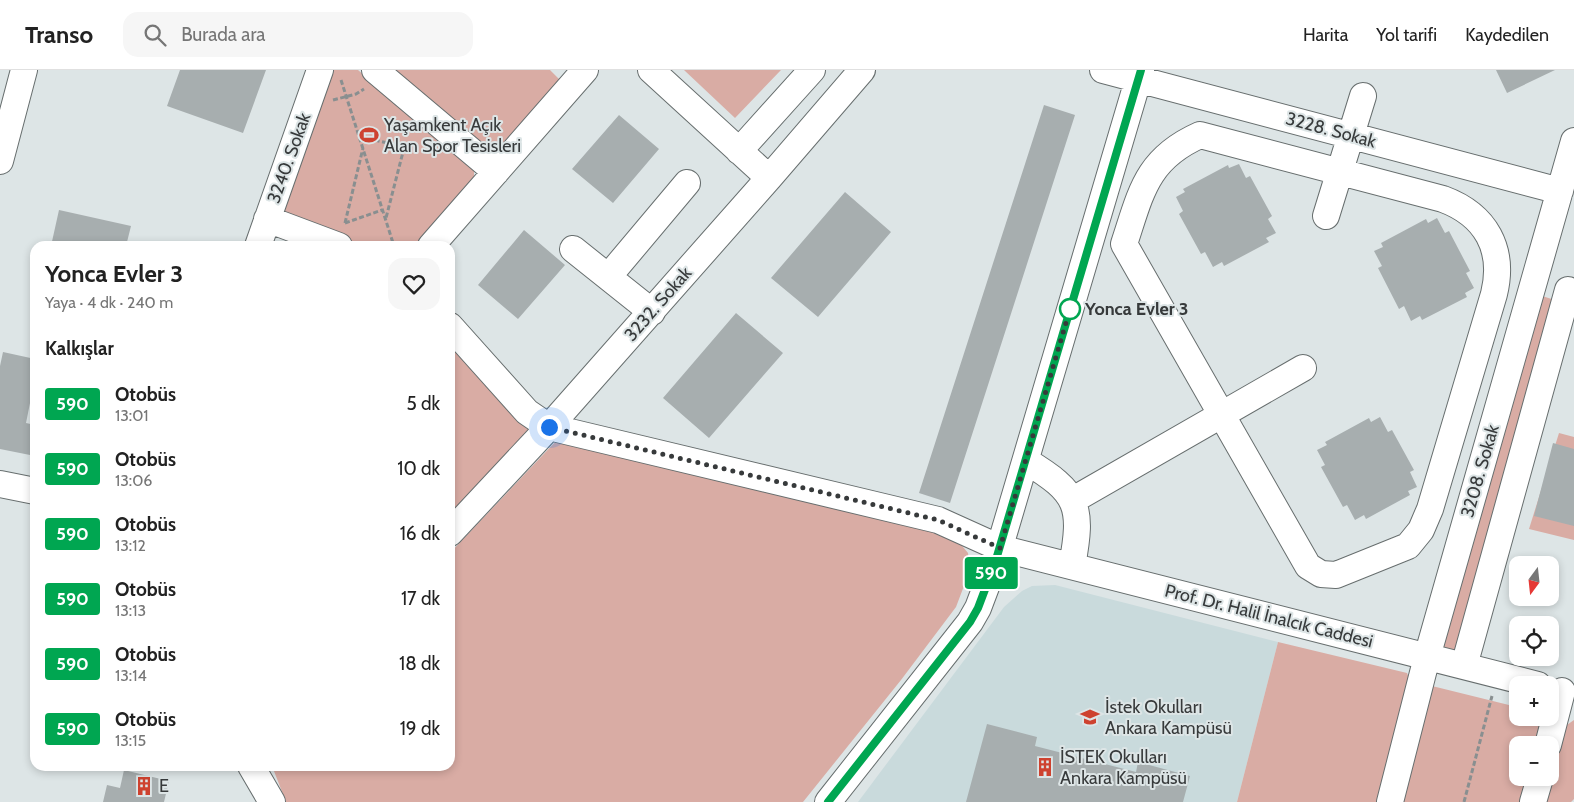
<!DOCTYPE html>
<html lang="tr">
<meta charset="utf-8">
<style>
body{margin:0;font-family:Cabin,sans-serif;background:#f6f6f6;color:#222;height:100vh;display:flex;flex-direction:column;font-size:19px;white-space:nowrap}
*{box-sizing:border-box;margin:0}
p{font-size:16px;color:#767676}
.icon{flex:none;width:28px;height:28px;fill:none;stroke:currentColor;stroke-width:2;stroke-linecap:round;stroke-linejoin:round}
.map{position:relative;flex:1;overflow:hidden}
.details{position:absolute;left:30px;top:171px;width:425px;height:530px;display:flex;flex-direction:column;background:#fff;border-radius:15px;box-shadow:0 2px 8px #0003}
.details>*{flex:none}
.badge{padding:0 10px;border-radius:4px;font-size:18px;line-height:32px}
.needle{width:32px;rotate:195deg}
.controls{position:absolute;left:1509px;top:486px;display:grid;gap:10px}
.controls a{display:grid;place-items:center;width:50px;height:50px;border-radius:10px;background:#fff;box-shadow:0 2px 8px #0003;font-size:25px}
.you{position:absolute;width:25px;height:25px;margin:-12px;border:4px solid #fff;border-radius:50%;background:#1a73e8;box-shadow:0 0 0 8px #1a73e833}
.map>.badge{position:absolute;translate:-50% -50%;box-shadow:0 0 0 2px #fff}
h2{padding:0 15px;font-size:19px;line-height:45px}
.round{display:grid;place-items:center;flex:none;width:52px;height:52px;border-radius:15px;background:#f6f6f6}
.overview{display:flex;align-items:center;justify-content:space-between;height:85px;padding:0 15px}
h1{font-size:24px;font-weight:800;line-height:38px}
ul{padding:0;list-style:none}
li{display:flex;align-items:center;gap:15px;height:65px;padding:0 15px}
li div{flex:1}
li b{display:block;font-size:19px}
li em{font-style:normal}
li .badge{min-width:55px;font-weight:700;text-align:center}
header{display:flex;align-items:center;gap:30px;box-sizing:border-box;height:70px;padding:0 25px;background:#fff;border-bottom:1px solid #e0e0e0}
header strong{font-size:24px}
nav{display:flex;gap:28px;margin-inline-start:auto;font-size:18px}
.search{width:350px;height:45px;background:#f6f6f6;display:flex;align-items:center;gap:12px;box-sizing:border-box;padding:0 18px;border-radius:15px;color:#767676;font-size:19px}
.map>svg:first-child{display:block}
.built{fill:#c9dadc}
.green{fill:#d9aca4}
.building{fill:#a7aeaf}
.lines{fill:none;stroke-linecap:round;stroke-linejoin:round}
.minor-casing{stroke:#676e6e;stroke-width:28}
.path{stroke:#898f90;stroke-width:3;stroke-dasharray:5 2.5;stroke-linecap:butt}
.minor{stroke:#fff;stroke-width:26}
.line-casing{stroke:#fff;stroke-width:11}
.line{stroke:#00a651;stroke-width:8}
.walk{stroke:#373a3b;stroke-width:5;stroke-dasharray:0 9}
.stop-dot{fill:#fff;stroke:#00a651;stroke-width:2.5}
.labels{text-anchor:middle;stroke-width:4;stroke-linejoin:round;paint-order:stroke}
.poi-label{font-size:18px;fill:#373a3b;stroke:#dde5e6;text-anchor:start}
.street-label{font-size:18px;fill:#373a3b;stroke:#dde5e6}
.stop-label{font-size:18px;font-weight:bold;fill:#373a3b;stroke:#dde5e6;text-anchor:start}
</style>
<header>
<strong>Transo</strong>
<div class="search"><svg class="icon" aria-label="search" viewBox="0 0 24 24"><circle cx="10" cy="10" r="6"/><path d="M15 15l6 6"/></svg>Burada ara</div>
<nav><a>Harita</a><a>Yol tarifi</a><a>Kaydedilen</a></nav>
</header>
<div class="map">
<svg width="1574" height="732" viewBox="0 0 1574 732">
<rect width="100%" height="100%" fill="#dde5e6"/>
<!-- built -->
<path class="built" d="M1055 515 1278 572 1237 732H858L1004 537 1022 521 1032 516Z"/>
<!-- green -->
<path class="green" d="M330 0H358L474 101V109L415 176H361L282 147Z
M384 0H550L560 10 492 89Z
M684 0H781L735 48Z
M1539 225 1561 232 1458 585 1438 580Z
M450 265 534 360 450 449Z
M1559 363 1574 367V470L1529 459Z
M558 369 949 460 968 483 970 500 956 537 901 610 803 732H286L272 696H450V483Z
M1278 572 1407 603 1411 613 1380 732H1237Z
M1428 615 1517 637 1518 648H1544L1537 675H1518V708H1529L1523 732H1399Z
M1574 650V729L1571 732H1543L1561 659Z"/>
<!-- building -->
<path class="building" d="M180 0H266L243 63 167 36Z
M1496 0H1555L1507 23Z
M1044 35 1075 45 950 433 919 423Z
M619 45 659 79 613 133 572 99Z
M1239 94 1246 108 1250 106 1272 146 1268 149 1276 163 1266 168 1269 172 1224 196 1222 192 1213 197 1205 182 1201 184 1179 144 1183 141 1176 127 1185 122 1183 119 1228 95 1229 98Z
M845 122 891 162 818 247 771 208Z
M59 140 131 156 126 176H51Z
M1437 148 1445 163 1449 161 1470 201 1466 203 1474 218 1465 223 1467 227 1422 250 1420 246 1411 251 1404 236 1399 239 1378 198 1382 196 1374 181 1383 177 1381 173 1426 149 1428 153Z
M524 160 565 195 518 249 478 215Z
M736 243 783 283 709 368 663 328Z
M3 282 35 289V324L32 323 26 353 35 355V386L0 379V296Z
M1380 347 1388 362 1392 360 1414 400 1410 402 1417 417 1408 421 1410 425 1366 449 1364 445 1355 450 1347 435 1343 437 1321 397 1325 395 1317 380 1327 375 1325 372 1369 348 1371 352Z
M1553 373 1574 379V456L1534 446Z
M987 654 1037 667 1035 676 1136 702 1138 692 1190 706 1183 732H966Z
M124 700 169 711 164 732H103L107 715 120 718Z"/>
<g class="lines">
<!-- minor casing -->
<g class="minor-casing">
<path id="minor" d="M375 0 496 102
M651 0 769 108
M1103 0 1560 121
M1200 65 1443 129C1486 145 1505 179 1494 224L1430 439 1421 460 1408 476 1336 505 1321 504 1308 496 1124 174C1141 123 1146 89 1200 65Z
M739 81 812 0
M0 91 24 0
M1326 146 1363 26
M267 149 339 176
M258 176 320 0
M431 176 585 0
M573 179 652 242
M608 207 687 113
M450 256 527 342 549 357 938 450 1000 478 1538 615
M1026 391C1079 423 1083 436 1072 496
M0 414 35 421
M1073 430 1303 298
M450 463 549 357 769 108 862 0
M1464 596 1568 220
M1548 675 1562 621
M251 696 272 732
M828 732 970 552 978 538 995 493 1141 0
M1390 732 1427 587 1574 71
M1533 732 1540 708"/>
</g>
<!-- path -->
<path class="path" d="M341 10 394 176
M333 30 356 24 364 19
M360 67 402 76 404 78 386 148
M345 153 363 78
M345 153 382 140
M1464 732 1492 626"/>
<!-- minor -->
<use href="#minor" class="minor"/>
</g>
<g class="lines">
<!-- line casing -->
<g class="line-casing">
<path id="line" d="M828 732 970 552 978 538 995 493 1141 0"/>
</g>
<!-- line -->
<use href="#line" class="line"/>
<!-- walk -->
<path class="walk" d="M549 357 938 450 1000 478 1070 239"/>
</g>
<!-- icons -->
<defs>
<g id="stadium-bare" transform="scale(1.5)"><path d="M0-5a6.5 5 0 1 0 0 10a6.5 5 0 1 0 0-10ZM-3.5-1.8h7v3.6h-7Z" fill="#ce422f" stroke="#dde5e6" stroke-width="2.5" paint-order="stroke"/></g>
<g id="school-bare" transform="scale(1.5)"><path d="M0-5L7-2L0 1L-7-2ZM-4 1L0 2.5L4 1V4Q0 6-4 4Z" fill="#ce422f" stroke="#dde5e6" stroke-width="2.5" paint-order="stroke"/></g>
<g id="building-bare" transform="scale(1.5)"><path d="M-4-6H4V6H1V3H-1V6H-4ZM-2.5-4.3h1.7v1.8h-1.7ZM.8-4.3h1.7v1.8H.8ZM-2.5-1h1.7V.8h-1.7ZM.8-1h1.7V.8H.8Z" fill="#ce422f" stroke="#dde5e6" stroke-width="2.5" paint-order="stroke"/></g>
</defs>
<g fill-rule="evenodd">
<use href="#stadium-bare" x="369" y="65"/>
<use href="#school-bare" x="1090" y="647"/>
<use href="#building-bare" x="1045" y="697"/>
<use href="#building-bare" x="144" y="716"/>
</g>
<!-- markers -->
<circle class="stop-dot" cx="1070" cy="239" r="10"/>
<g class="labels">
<!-- poi labels -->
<g class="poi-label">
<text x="384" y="61">Yaşamkent Açık<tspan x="384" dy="21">Alan Spor Tesisleri</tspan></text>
<text x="1105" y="643">İstek Okulları<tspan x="1105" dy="21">Ankara Kampüsü</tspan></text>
<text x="1060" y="693">İSTEK Okulları<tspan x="1060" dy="21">Ankara Kampüsü</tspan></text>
<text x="159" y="722">E</text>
</g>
<!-- street labels -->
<g class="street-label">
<text transform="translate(1331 60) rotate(15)" y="6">3228. Sokak</text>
<text transform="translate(289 88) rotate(-70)" y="6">3240. Sokak</text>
<text transform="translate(658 234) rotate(-49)" y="6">3232. Sokak</text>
<text transform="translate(1480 401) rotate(-74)" y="6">3208. Sokak</text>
<text transform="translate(1269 546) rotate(14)" y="6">Prof. Dr. Halil İnalcık Caddesi</text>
</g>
<!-- stop labels -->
<g class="stop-label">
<text x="1085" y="245">Yonca Evler 3</text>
</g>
</g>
</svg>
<div class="controls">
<a><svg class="needle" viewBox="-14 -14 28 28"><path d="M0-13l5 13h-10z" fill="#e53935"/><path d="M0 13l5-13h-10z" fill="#767676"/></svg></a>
<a><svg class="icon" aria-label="locate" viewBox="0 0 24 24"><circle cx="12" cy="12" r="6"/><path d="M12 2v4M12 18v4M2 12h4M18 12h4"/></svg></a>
<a>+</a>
<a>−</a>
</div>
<div class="you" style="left:549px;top:357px"></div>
<b class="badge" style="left:991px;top:503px;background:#00a651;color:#fff">590</b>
<section class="details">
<div class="overview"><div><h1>Yonca Evler 3</h1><p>Yaya · 4 dk · 240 m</p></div><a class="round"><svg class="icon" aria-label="heart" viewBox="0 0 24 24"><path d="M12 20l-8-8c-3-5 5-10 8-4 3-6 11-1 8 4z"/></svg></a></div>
<h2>Kalkışlar</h2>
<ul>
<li><span class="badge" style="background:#00a651;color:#fff">590</span><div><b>Otobüs</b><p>13:01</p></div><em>5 dk</em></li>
<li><span class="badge" style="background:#00a651;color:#fff">590</span><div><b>Otobüs</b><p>13:06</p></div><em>10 dk</em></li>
<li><span class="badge" style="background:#00a651;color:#fff">590</span><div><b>Otobüs</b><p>13:12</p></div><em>16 dk</em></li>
<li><span class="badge" style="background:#00a651;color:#fff">590</span><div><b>Otobüs</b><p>13:13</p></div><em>17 dk</em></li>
<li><span class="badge" style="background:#00a651;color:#fff">590</span><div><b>Otobüs</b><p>13:14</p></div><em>18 dk</em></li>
<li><span class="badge" style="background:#00a651;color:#fff">590</span><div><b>Otobüs</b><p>13:15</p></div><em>19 dk</em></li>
</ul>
</section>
</div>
